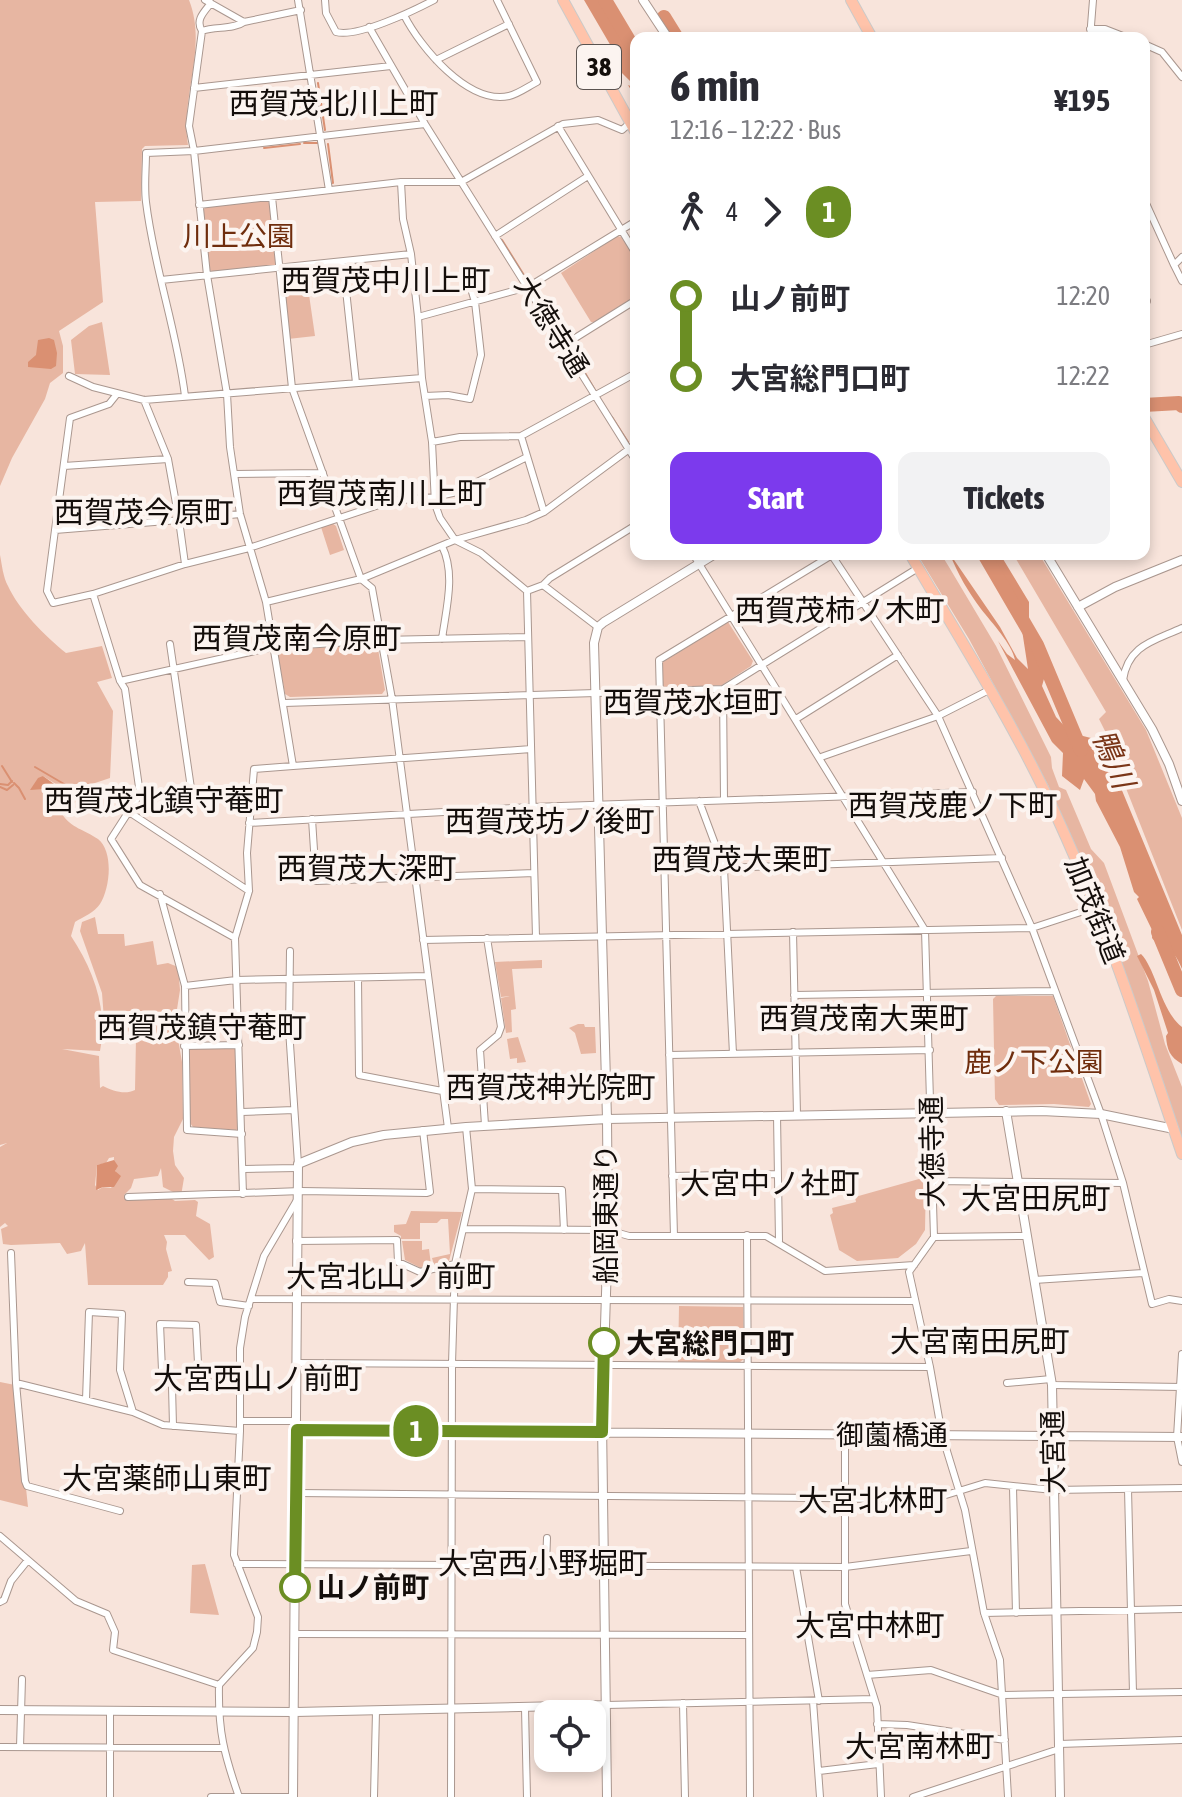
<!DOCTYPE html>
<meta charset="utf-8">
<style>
body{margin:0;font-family:"Asap Condensed","Noto Sans JP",sans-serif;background:#f2f2f3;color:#2b2b33;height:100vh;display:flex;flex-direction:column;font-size:30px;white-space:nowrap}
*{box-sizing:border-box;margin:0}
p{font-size:26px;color:#7c7c81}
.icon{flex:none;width:44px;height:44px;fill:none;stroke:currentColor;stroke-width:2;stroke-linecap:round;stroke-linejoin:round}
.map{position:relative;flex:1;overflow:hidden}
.details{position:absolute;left:630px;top:32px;width:520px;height:528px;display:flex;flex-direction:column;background:#fff;border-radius:16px;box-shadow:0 4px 12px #0003}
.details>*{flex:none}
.badge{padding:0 16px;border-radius:26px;font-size:28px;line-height:52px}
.buttons{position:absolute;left:534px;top:1700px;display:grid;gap:16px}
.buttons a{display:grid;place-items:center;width:72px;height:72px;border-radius:16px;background:#fff;box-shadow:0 4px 12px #0003;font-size:40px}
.map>.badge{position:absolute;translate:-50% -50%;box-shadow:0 0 0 4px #fff}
.legs{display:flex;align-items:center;gap:12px;height:88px;padding:0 40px;font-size:26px}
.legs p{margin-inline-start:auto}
.summary{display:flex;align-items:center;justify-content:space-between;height:136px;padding:0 40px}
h1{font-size:44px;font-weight:700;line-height:60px}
.primary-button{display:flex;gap:16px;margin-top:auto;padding:16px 40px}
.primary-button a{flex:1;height:92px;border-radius:16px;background:#7c3aed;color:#fff;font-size:32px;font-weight:700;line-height:92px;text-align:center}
.primary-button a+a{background:#f2f2f3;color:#2b2b33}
ul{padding:0 40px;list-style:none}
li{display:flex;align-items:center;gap:28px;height:80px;font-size:30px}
li i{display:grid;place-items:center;width:12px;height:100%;margin:0 10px;background:currentColor}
li i::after{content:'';width:20px;height:20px;margin:-10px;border:6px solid;border-radius:50%;background:#fff}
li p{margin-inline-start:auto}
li:first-child i{background:linear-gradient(#0000 50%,currentColor 0)}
li:last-child i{background:linear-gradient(currentColor 50%,#0000 0)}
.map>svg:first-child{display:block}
.green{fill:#e7b6a2;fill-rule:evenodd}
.water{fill:#da9072}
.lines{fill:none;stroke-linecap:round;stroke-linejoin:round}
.stream{stroke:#da9072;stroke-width:2}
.river{stroke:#da9072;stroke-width:14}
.minor-casing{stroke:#aa978f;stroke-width:8}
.tertiary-casing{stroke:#aa978f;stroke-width:10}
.primary-casing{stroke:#cbcac9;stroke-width:12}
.minor{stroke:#fff;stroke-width:6}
.tertiary{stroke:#fff;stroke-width:8}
.primary{stroke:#ffc3aa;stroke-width:10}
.line-1-casing{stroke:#fff;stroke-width:18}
.line-1{stroke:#6b8e23;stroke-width:12}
.stop-1-dot{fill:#fff;stroke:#6b8e23;stroke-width:4}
.labels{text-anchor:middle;stroke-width:8;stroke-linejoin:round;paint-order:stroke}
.shield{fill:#fcf4f0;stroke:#5a5350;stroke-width:2}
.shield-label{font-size:26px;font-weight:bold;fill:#140e0b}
.park-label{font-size:28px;fill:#6f2d0d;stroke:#fcf4f0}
.street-label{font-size:28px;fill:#140e0b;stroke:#fcf4f0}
.stop-label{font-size:28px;font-weight:bold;fill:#140e0b;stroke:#fcf4f0;text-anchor:start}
.neighbourhood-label{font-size:30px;fill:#140e0b;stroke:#fcf4f0}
.water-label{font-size:30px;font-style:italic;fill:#7a3618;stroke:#fcf4f0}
</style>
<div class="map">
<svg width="1182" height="1797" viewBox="0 0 1182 1797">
<rect width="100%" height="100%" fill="#f8e4db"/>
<!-- green -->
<path class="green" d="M0 0H189C208 48 180 96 188 145L145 146 142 149 141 201 95 202 103 302 59 331 63 346V373L50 383 45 399 12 458 0 486Z
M267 200 270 204 277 263 274 267 213 272 209 269 202 211 206 207Z
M617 236 621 237 636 259V296L594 322H591L561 273Z
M305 267 315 336 288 339 282 270Z
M102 322 110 375 75 374 71 340 89 326Z
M332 523 336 526 344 550 330 555 321 527Z
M917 554H941L949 567 996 646 1051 757 1052 768 1059 787 1066 790 1091 849 1104 863 1148 981 1165 1044 1182 1087V1142L1101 907 1048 785 969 639Z
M1013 554H1039L1146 730 1182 818V930L1116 763 1114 741H1110L1099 719 1106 712Z
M0 555C2 565 3 577 8 586 19 610 45 636 66 653L102 646 112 678 97 682 113 711 110 778 92 784 89 791 84 789 77 792 75 803 68 804 62 814C71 828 85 830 98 839 114 852 110 888 100 904 95 912 83 917 75 922L71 936C94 971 108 1009 100 1051L62 1049 99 1056 100 1088 103 1086C113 1091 125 1095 135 1090L136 1038 133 1031 105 1033 102 993 80 931 82 922 95 917 98 934H124L125 946 153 941 157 965 168 963 178 967 180 990 175 1022 182 1062 183 1119 174 1137 173 1151 175 1165 184 1178 181 1196 163 1187 161 1168 158 1176 134 1179 131 1188 124 1195 128 1197H169L175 1201 195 1200 198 1202 196 1216 210 1224 214 1257 209 1260 185 1235H164L167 1242 166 1249 172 1271 168 1272V1277L163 1285H88L85 1243 81 1251 67 1254 60 1243 11 1245 3 1244 1 1229 8 1226 5 1223 0 1227V1147L7 1143 0 1145ZM43 776 62 788 54 804 49 793 39 788ZM114 1157C113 1169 120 1176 111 1188L103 1187 98 1190 95 1185 97 1165 106 1163 109 1158Z
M728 622 753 661 751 666 722 685 662 688 663 662Z
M373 645 378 649 385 690 382 694 290 697 285 694 278 655 281 650Z
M542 960V968L512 969 516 1009 511 1010 512 1032 506 1033 501 998 510 996 501 997 495 962Z
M996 996H1053L1091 1104 1089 1107 1054 1104 999 1105 995 1099 993 999Z
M578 1024H584L585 1027H595L596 1053 581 1054 575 1033 569 1028Z
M518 1037 526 1062 517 1063V1058L510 1059 507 1039Z
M232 1046 235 1049 239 1128 236 1130 193 1127 190 1123 189 1048Z
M926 1177 925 1230 916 1244 898 1258 857 1261 839 1250 830 1215 833 1213 832 1208 856 1202 855 1197Z
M411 1211 462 1212 449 1261 434 1265 432 1258 450 1254 448 1219H441L437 1223H420V1239H401V1236L394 1232V1225L406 1224Z
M402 1241H422V1250L429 1249 431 1265 421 1268 405 1260Z
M679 1306 743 1307 744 1359 740 1362H678Z
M0 1382 15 1385 28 1507 0 1500Z
M205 1564 219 1615 190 1613 192 1565Z"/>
<!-- water -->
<path class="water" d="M584 0H601L605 11 634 52 636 58V98L628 85 633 87 632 83 617 68 615 53Z
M49 338 54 340 57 353 56 366 51 369 28 367V362L36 355 38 340Z
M950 554 1000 627 1017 658 1028 669 1018 604 991 554H1000L1029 602V627L1039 655 1047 668 1042 686 1056 717 1071 733 1107 742 1112 757 1111 764 1182 935V969C1177 957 1172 948 1159 946L1152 938 1153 932 1137 899 1139 897 1134 892 1120 847 1096 801 1095 794 1084 779 1080 790 1062 776 1063 753 1052 742 998 641 1007 654 1015 660C1012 644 992 623 981 609 969 593 957 573 950 554Z
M43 776 64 791 62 800 54 804 44 789 30 790 38 778Z
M1141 954C1156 969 1161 1011 1182 1027V1064C1170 1057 1167 1050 1166 1036L1168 1033 1154 990 1137 956Z
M114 1160 118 1166 115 1171 121 1176 114 1187H103L96 1190 97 1165Z"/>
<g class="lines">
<!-- stream -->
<path class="stream" d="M318 83 325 130
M304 143H319
M328 144 333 183
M264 148 300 144
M502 240 527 280
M536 294 565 341
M569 348 575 357
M577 359 596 392
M612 417 628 442
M2 766 12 782
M35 767 76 791
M14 783 19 788 25 799
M0 784 8 785 12 781
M0 787 7 790 13 785
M80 793 93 803 96 811"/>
<!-- river -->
<path class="river" d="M605 0 636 52
M664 17 677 38
M1144 405 1179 403 1182 406
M984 554 1037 645 1081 750
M1158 932 1182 990"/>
<!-- minor casing -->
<g class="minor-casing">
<path id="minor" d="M205 0 244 22 301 10
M298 0 329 190
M325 0 326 13 336 32C357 38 413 11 434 0
M211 3C204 12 195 20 202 31L189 126 194 151 425 124
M404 15C420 47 468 105 509 96 518 94 529 86 537 82L497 0
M369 27 425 124 636 461
M1090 29H1105L1128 38
M202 31C215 26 233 30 244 22
M1090 38 1093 0
M1144 44 1162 52 1182 77
M436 60 509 24
M194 88 391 66
M558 126 636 254
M401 182 403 219 411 254 418 317 422 378 432 442 435 504 440 518 455 540 526 520 544 512 636 444
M272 197 292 388 361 579 372 588 392 699 448 1128
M1144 199 1174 265
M199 205 401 182H461L563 124 598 120 622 130 630 123
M495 236 588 176
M1182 257 1174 265 1182 281
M343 262 356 383
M161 280 411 254
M1144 301H1147
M418 317 528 287 636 221
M564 345 636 300
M1144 345 1182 334
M69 376 93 387 144 400 422 378
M185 396C177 331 154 268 146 202 144 186 146 169 146 153L194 151 207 275 227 394 230 447 240 514 266 602 293 766 254 769 247 853 249 891 235 938 243 1194
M425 396 448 395 470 399 481 355 475 302 467 275
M144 400 168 459 179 520 240 514
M432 442 460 437 521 436
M64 466 168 459
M235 474 323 473
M544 512 521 436 636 373
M55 530 70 418 109 404 117 394
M442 546C456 574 446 609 442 639
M693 554 925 930 934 1237 909 1272 930 1367 942 1435 965 1510 984 1613 1000 1660 1008 1797
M831 554 938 716 1032 928 1101 1114 1123 1183 1152 1304 1169 1299 1182 1301
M185 564 179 520 55 530 47 591 53 603 93 594 185 564 249 548 391 501 435 497 457 492 527 457
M543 585 550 578 636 525
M93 594 120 681
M266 602 361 579 455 540 481 553 527 591
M170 644 192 795 140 794 111 839 140 885 235 938
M1123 680C1128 645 1154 641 1182 628
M723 689 724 800
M284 703 723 689 918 568
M796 719 898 655
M821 757 938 716 991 689
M293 766 531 749
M140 794 125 689 120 681 273 647 381 640 527 637
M699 801 724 868 733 1054
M129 812 249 891
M312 819 316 881 534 873
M249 823 532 807 973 792
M724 868 1002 858
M160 894 185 986 187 1130 242 1134
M793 932 797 1115
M536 937 527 591 543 585 598 627
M423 940 1032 928 1096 907
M290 951 289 1029 298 1164
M358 978 359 1075 442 1091
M185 986 236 980 428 976
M794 995 1055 991
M184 1046 239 1045
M669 1055 930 1050
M242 1112 294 1110
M777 1115 779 1241
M485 1125 480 1050 498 1035 501 1027 487 938
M244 1169 297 1168
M672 1176 778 1174
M933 1181 1123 1183
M472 1189 562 1190 564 1230
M128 1197 301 1191 427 1193 430 1192 423 1130
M464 1229 608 1230 629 1236H766L825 1271 914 1265
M747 1235 750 1797
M674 1236 659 660 832 555
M934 1237 1026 1236
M296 1241 397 1240 398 1262 420 1272 455 1264
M11 1253 16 1383 25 1481 27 1486 120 1511
M1034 1280 1143 1273
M188 1282 215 1283 220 1302 249 1306
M251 1299 915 1301
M1182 1354 1177 1437 1182 1462
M296 1363 930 1367
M16 1383 133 1412 163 1425 240 1431
M1007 1383 1051 1379
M1052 1385 1182 1387
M86 1400 89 1312 122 1314 120 1370 133 1412
M240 1421H296
M173 1426 172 1386 162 1370 160 1324 196 1325 199 1382 204 1384 238 1378
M845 1434V1604L877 1707 881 1797
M1013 1487 1016 1613
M1128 1489 1133 1693
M296 1493 933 1499 985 1483 1053 1490 1182 1488
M0 1536 76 1601 107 1614 115 1632 113 1650 219 1685
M237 1564 845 1567 971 1551
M546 1565 547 1538
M796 1567 819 1701
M0 1602 4 1600 11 1581 28 1560
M984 1613 1182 1609
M295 1634 749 1635
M867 1675 931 1670 1003 1695 1182 1692
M813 1701 820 1797
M683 1703 685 1797
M606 1705 874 1699
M525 1708 527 1797
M877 1724 907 1725 1005 1740
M1059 1744 1182 1740
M0 1747 222 1748
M20 1747 22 1679
M819 1771 878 1764
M110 1797V1711
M211 1797H293
M239 1797C224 1754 218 1731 219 1685L253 1648 257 1632 258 1617 234 1555 240 1431V1348L245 1317 264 1256 297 1200
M374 1797 376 1711
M451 1797 452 1364 455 1264 472 1189 466 1127
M913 1797 1059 1749"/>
</g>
<!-- tertiary casing -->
<g class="tertiary-casing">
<path id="tertiary" d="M643 0 668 38
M1046 554 1152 729 1169 764 1182 801
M1078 607 1115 587 1182 560
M1006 1111 1052 1385 1060 1797
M297 1430 1182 1437
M0 1710 295 1712 606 1705
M293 1797 298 1164 352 1142 384 1135 466 1127 607 1119 1042 1111 1101 1114 1174 1129
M607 1797 602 1422 608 1230 607 1119 594 643 598 627 604 622 715 554"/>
</g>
<!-- primary casing -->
<g class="primary-casing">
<path id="primary" d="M563 0 636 133
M851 0 872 38
M1144 417 1182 482
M910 554C962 643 1018 730 1060 824 1109 931 1144 1043 1182 1154"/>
</g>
<!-- minor -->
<use href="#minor" class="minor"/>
<!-- tertiary -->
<use href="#tertiary" class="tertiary"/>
<!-- primary -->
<use href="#primary" class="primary"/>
</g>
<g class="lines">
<!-- line-1 casing -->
<g class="line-1-casing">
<path id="line-1" d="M295 1587 297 1430 602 1432 604 1343"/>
</g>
<!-- line-1 -->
<use href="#line-1" class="line-1"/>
</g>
<!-- markers -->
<g class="stop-1-dot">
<circle cx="604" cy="1343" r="14"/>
<circle cx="295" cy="1587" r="14"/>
</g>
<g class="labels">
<!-- shield labels -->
<rect class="shield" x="577" y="45" width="44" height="44" rx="6"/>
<g class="shield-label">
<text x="599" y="76">38</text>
</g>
<!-- park labels -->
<g class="park-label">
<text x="239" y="246">川上公園</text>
<text x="1034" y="1072">鹿ノ下公園</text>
</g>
<!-- street labels -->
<g class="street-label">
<text transform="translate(552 326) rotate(58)" y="10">大徳寺通</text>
<text transform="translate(1095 910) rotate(68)" y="10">加茂街道</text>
<text transform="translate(932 1152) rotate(-91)" y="10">大徳寺通</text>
<text transform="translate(606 1214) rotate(-90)" y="10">船岡東通り</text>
<text x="892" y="1445">御薗橋通</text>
<text transform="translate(1053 1452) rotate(-91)" y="10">大宮通</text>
</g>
<!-- stop labels -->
<g class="stop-label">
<text x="626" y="1353">大宮総門口町</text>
<text x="317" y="1597">山ノ前町</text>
</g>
<!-- neighbourhood labels -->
<g class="neighbourhood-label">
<text x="334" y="114">西賀茂北川上町</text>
<text x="386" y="291">西賀茂中川上町</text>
<text x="382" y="504">西賀茂南川上町</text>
<text x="144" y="523">西賀茂今原町</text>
<text x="840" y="621">西賀茂柿ノ木町</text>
<text x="297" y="649">西賀茂南今原町</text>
<text x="693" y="713">西賀茂水垣町</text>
<text x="164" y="811">西賀茂北鎮守菴町</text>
<text x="953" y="816">西賀茂鹿ノ下町</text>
<text x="550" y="832">西賀茂坊ノ後町</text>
<text x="742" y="870">西賀茂大栗町</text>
<text x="367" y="879">西賀茂大深町</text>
<text x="864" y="1029">西賀茂南大栗町</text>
<text x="202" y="1038">西賀茂鎮守菴町</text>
<text x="551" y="1098">西賀茂神光院町</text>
<text x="770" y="1194">大宮中ノ社町</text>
<text x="1036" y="1209">大宮田尻町</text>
<text x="391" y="1287">大宮北山ノ前町</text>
<text x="980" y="1352">大宮南田尻町</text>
<text x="258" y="1389">大宮西山ノ前町</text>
<text x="167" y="1489">大宮薬師山東町</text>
<text x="873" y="1511">大宮北林町</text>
<text x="543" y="1574">大宮西小野堀町</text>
<text x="870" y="1636">大宮中林町</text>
<text x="920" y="1757">大宮南林町</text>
</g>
<!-- water labels -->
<g class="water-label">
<text transform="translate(1113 759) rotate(67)" y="10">鴨川</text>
</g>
</g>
</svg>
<div class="buttons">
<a><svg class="icon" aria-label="locate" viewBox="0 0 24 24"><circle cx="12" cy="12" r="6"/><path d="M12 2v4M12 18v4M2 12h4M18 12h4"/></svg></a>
</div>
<b class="badge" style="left:416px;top:1431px;background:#6b8e23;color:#fff">1</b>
<section class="details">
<div class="summary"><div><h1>6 min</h1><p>12:16 – 12:22 · Bus</p></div><b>¥195</b></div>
<div class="legs"><svg class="icon" aria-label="walk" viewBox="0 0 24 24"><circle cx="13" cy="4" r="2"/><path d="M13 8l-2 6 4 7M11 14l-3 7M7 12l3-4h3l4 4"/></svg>4<svg class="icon" aria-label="forward" viewBox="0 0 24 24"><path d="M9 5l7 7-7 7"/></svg><b class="badge" style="background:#6b8e23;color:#fff">1</b></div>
<ul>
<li><i style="color:#6b8e23"></i><b>山ノ前町</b><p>12:20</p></li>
<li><i style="color:#6b8e23"></i><b>大宮総門口町</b><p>12:22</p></li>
</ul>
<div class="primary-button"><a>Start</a><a>Tickets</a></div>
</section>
</div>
